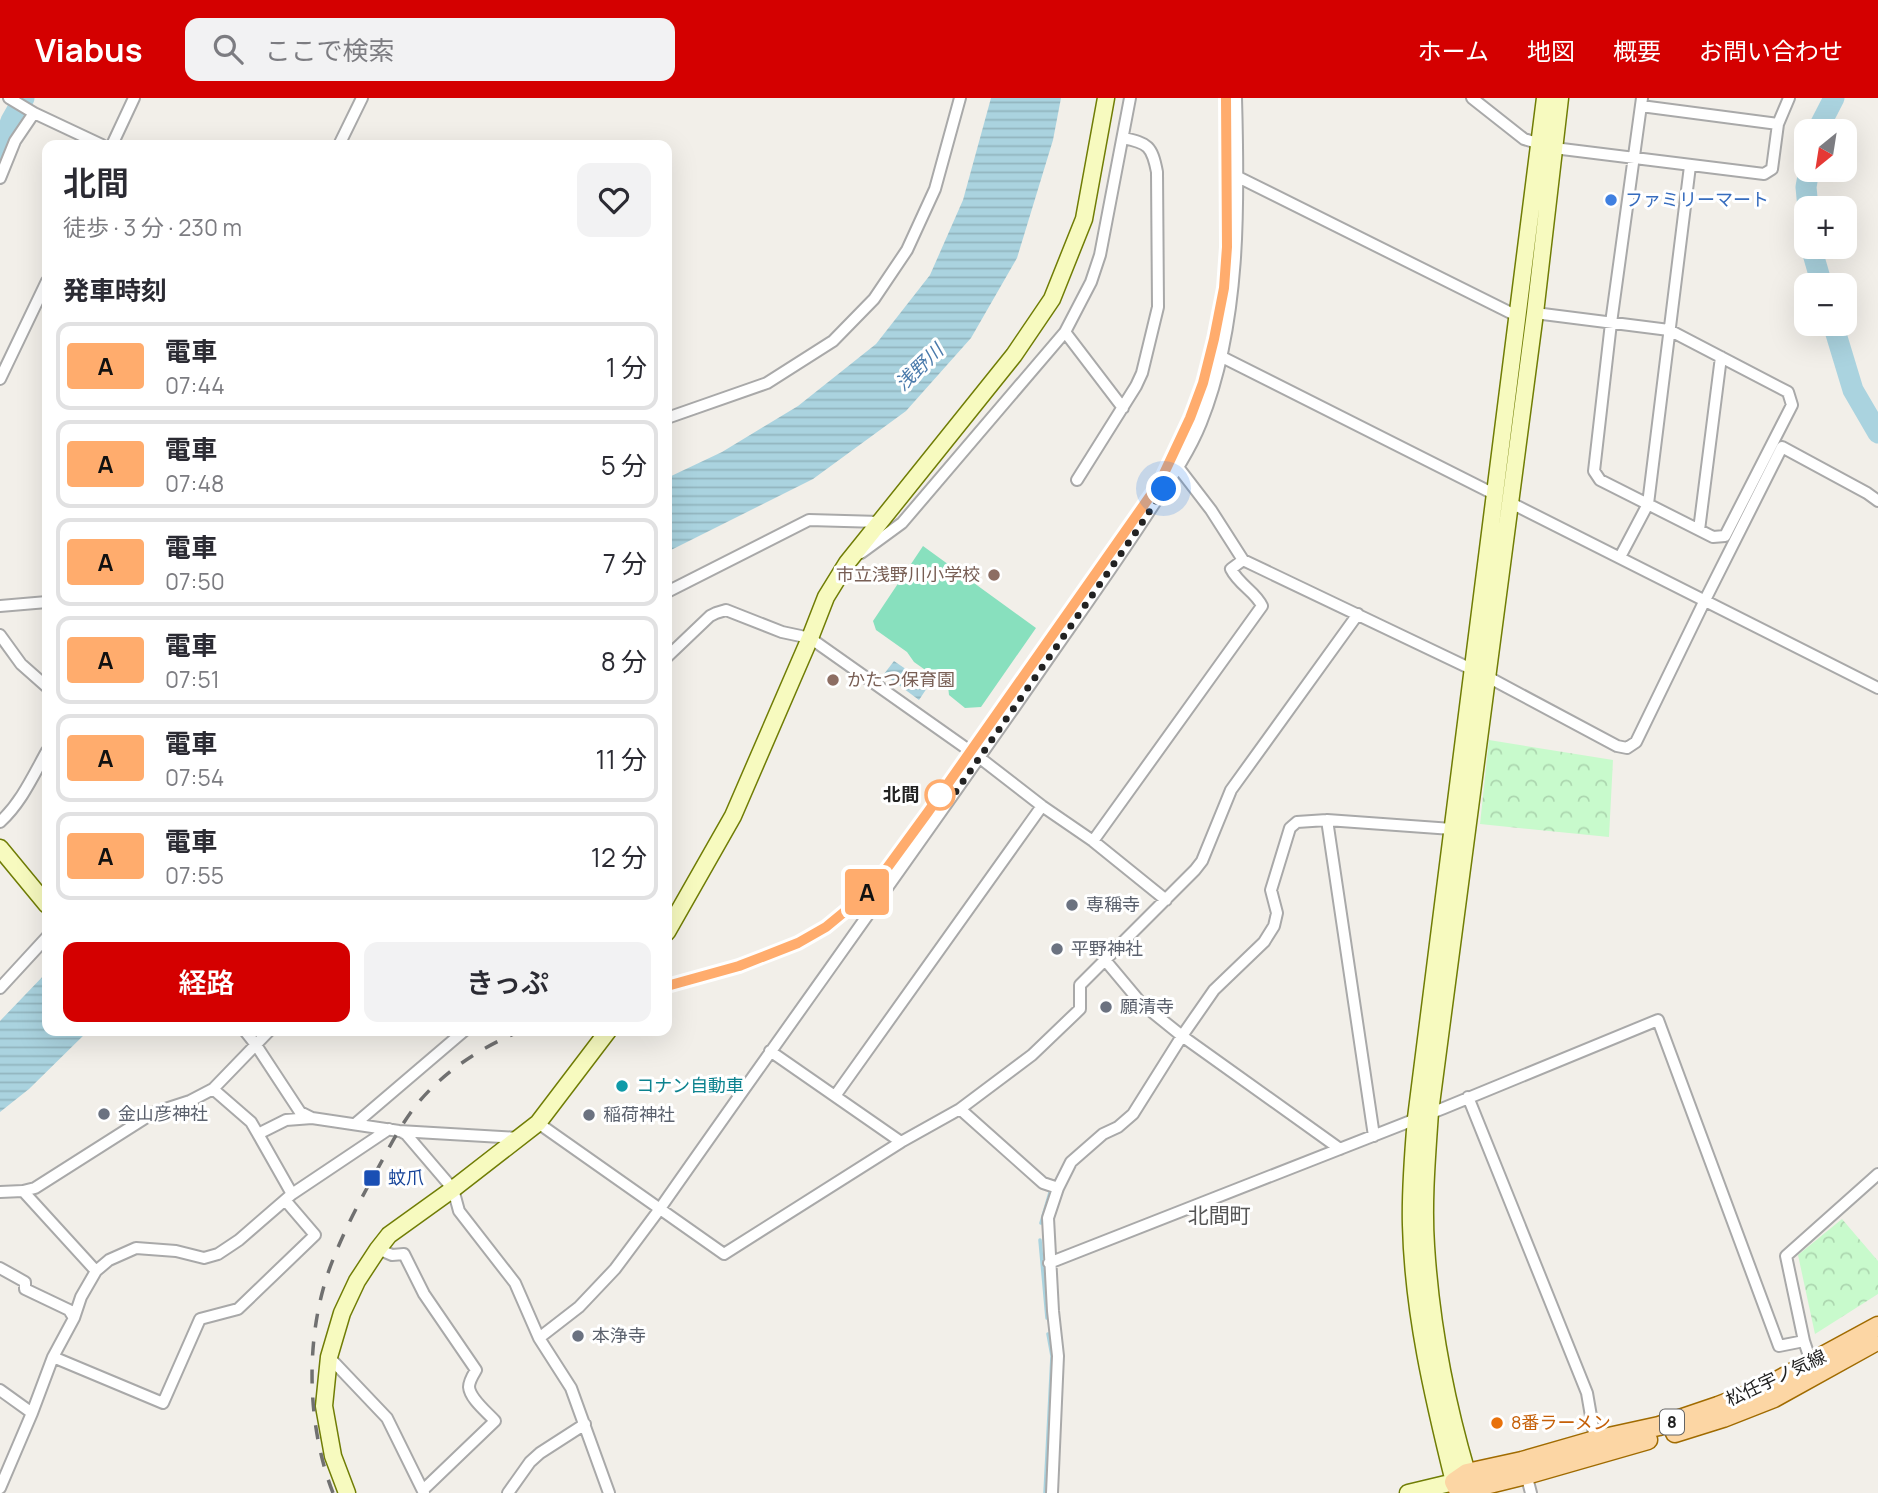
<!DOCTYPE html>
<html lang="ja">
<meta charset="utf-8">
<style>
body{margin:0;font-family:Manrope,"Noto Sans JP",sans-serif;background:#f2f2f3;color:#2b2b33;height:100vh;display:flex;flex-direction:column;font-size:26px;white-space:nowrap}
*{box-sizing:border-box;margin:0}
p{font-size:23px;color:#7c7c81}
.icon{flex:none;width:38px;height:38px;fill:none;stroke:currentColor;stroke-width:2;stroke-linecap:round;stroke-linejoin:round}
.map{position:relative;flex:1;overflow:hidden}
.panel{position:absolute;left:42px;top:42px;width:630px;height:896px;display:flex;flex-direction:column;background:#fff;border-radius:14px;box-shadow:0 7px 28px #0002}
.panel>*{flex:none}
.badge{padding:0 14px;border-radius:5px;font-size:24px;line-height:46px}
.needle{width:46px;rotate:210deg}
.fabs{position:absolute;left:1794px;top:21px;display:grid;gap:14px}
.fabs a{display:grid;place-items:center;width:63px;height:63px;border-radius:14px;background:#fff;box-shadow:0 7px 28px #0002;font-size:35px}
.you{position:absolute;width:35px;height:35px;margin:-18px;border:5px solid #fff;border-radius:50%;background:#1a73e8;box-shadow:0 0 0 10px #1a73e833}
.map>.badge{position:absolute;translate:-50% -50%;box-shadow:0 0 0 4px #fff}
h2{padding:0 21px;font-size:26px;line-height:63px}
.round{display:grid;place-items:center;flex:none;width:74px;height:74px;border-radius:14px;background:#f2f2f3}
.head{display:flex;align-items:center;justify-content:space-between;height:119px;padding:0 21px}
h1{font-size:33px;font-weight:600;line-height:52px}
.button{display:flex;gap:14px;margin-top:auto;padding:14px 21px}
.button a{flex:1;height:80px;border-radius:14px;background:#d40000;color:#fff;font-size:28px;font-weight:600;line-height:80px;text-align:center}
.button a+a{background:#f2f2f3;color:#2b2b33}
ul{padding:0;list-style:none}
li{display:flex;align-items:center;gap:21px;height:88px;margin:0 14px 10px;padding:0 7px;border:4px solid #e1e1e2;border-radius:14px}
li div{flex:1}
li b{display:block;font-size:26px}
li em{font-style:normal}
li .badge{min-width:77px;font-weight:700;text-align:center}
header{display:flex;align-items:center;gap:42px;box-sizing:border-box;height:98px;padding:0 35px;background:#d40000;color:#fff}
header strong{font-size:33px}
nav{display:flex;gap:38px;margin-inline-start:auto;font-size:24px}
.search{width:490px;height:63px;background:#f2f2f3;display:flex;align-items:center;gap:18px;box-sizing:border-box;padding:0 24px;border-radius:14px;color:#7c7c81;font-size:26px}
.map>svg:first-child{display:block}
.park{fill:url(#park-crowns)}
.pitch{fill:#88e0be}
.water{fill:url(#water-rules)}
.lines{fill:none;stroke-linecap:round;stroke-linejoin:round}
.stream{stroke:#aad3df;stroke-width:3.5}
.river{stroke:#aad3df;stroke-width:21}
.street-casing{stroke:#a9a9a9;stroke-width:14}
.secondary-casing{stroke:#707d05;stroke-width:19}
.primary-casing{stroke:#a06b00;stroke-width:21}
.street{stroke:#fff;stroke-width:10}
.secondary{stroke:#f7fabf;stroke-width:16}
.primary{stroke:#fcd6a4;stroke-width:18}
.rail{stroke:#707070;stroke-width:3.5;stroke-dasharray:14 14;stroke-linecap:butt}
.line-casing{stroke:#fff;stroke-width:16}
.line{stroke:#ffac6d;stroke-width:10}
.walk{stroke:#222;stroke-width:7;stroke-dasharray:0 12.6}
.shop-dot{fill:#3f7fe0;stroke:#fff;stroke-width:2.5}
.education-dot{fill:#8d6e63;stroke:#fff;stroke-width:2.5}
.stop-dot{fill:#fff;stroke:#ffac6d;stroke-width:3.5}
.worship-dot{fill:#6b7280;stroke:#fff;stroke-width:2.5}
.culture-dot{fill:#0f9aa8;stroke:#fff;stroke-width:2.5}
.transit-dot{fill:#1a4fb4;stroke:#fff;stroke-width:2.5}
.food-dot{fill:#e8710a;stroke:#fff;stroke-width:2.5}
.labels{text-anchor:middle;stroke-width:6;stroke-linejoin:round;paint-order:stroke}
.shield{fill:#fff;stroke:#646464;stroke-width:2}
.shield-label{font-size:16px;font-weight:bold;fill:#222}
.shop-label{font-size:18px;fill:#366cbe;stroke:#fff;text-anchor:start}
.education-label{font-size:18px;fill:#785e54;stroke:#fff;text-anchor:end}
.stop-label{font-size:18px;font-weight:bold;fill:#222;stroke:#fff;text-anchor:end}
.worship-label{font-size:18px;fill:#5b616d;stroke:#fff;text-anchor:start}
.culture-label{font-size:18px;fill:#0d838f;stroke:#fff;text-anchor:start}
.transit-label{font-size:18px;fill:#164399;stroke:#fff;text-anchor:start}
.street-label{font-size:18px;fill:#222;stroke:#fff}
.food-label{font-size:18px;fill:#c56008;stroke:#fff;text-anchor:start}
.water-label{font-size:19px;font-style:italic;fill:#4a7aab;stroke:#fff}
.quarter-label{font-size:21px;fill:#555;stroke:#fff}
</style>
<header>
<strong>Viabus</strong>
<div class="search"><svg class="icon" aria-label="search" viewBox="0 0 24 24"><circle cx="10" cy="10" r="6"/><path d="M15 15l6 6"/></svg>ここで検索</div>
<nav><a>ホーム</a><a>地図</a><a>概要</a><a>お問い合わせ</a></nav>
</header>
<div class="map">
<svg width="1878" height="1395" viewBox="0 0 1878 1395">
<defs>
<pattern id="park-crowns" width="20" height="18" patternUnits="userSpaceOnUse" patternTransform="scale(1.75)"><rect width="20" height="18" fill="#c8facc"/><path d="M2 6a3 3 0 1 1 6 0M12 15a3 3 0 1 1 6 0" fill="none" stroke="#acd6af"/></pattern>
<pattern id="water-rules" width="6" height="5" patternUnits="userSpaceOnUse" patternTransform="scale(1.75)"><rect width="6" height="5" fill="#aad3df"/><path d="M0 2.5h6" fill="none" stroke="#92b5bf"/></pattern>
</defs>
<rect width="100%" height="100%" fill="#f2efe9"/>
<!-- park -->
<path class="park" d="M1489 642 1613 662 1609 739 1480 726Z
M1842 1121 1878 1163V1196L1815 1236 1798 1157Z"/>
<!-- pitch -->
<path class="pitch" d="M923 448 1036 530 981 609 965 610 949 597 948 588 914 564 907 554 876 532 873 523Z"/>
<!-- water -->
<path class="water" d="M991 0H1061L1053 42 1017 160 971 240 906 313 813 381 667 454V380L722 354 798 308 876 246 930 177 963 102Z
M894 563 929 587 919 602 884 576Z
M47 874V933H88L29 991 0 1014V923Z"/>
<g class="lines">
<!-- stream -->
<path class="stream" d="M1041 1125 1051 1091
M1040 1142 1047 1220
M1045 1395 1052 1258 1048 1236"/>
<!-- river -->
<path class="river" d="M1817 33 1834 0
M0 54 11 23 24 0
M1808 110 1806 89 1809 72
M1811 149 1822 187
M1833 226 1853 292 1878 335"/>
<!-- street casing -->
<g class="street-casing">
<path id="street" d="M1472 0 1524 41 1554 50 1764 76 1772 71 1778 26 1789 0
M1641 8 1778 26
M34 15 102 47
M112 47 134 0
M339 47 362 0
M1238 79 1517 218
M0 80 15 43 34 15 9 0
M1535 215 1669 232 1788 294 1792 307 1725 438 1713 439 1600 382 1594 373 1611 225 1642 0
M1065 234 1123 310
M1222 259 1494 396
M0 281 47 183
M667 320 767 285 833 243 874 201 907 152 935 91 960 0
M1178 369 1211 412 1243 462 1486 578 1617 648 1627 650 1636 644 1705 502 1782 349 1867 395 1878 403
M1077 382 1136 288 1142 275 1158 209 1157 74C1152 48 1148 45 1123 40
M1509 404 1878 590
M1699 432 1721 259
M861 455 902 425 1065 234 1091 184 1100 157 1130 0
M1620 459 1648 406 1690 68
M667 494 809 422 880 424
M0 508 47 504
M0 537 21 566 47 589
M667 559 710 518 716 515 726 512 782 534 810 540 980 660 1042 708 1093 743 1166 802
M1327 722 1374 1038
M0 724C21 705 33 678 47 653
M1093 743 1262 508C1256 494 1239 487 1231 471L1243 462
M1105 862 1141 905 1182 938 1340 1051
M0 890 47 839
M245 933 256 947 300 1014 312 1020
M770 953 901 1044
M213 991 251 1024 258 1036
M835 998 1042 708
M1468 999 1587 1295 1596 1347
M960 1011 1043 1085 1058 1090
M538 1025 724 1156 901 1044 960 1011 1032 957 1080 911V887L1195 772 1202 763 1231 692 1358 516
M355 1026 464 933
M402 1034 406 1036 453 1091 459 1113 515 1185 539 1240 571 1290 609 1395
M23 1093 96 1173
M0 1094 23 1093 35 1090 153 1015 190 1003 213 991 269 933
M292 1096 389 1031
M378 1151 392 1157 404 1156 424 1196 476 1272C473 1277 469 1283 469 1289 470 1301 487 1314 495 1323L423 1392
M1049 1165 1444 1010 1658 922 1779 1248 1804 1243
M0 1170 25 1184V1191L69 1212 74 1220
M539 1240 579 1209 615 1171 659 1112C785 932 914 754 1039 574 1077 519 1116 465 1152 409 1170 382 1189 355 1201 325 1241 226 1239 105 1236 0
M53 1259 163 1305 200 1221 238 1211 315 1137 285 1102
M329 1259 387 1320 424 1395
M1812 1267 1804 1243 1786 1158 1878 1076
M0 1292 32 1315
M1525 1372 1531 1395
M0 1390 32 1315 53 1259 74 1220 81 1199 96 1173 109 1162 136 1150 176 1153 204 1160 218 1156 239 1142 292 1096 258 1036 286 1022 312 1020 399 1033 519 1040
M508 1395 530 1364 540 1355 585 1326
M1052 1395 1058 1258 1053 1213 1048 1120 1058 1090 1071 1064 1103 1036 1118 1029 1133 1016 1182 938 1214 892 1264 844 1274 828 1277 815 1271 792 1290 730 1297 724 1327 722 1452 731"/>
</g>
<!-- secondary casing -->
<g class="secondary-casing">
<path id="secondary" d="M0 750 47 807
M667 834 733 718 810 540 826 499 847 465 1014 257 1052 201 1084 121 1106 0
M1467 1375C1445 1300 1431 1226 1426 1148 1423 1104 1427 1059 1430 1014L1535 215 1560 0
M347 1395 333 1358 324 1308 329 1259 342 1215 357 1183 378 1151 389 1137 453 1091 538 1025 608 933
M1408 1395 1454 1384C1433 1299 1413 1214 1411 1127 1410 1091 1413 1056 1416 1020L1545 0"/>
</g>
<!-- primary casing -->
<g class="primary-casing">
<path id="primary" d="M1675 1335 1723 1320 1774 1300 1875 1244
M1460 1395 1454 1384 1467 1375 1522 1363 1595 1342 1659 1328 1718 1308 1762 1291 1878 1228
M1463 1395 1473 1390 1526 1377 1648 1342"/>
</g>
<!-- street -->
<use href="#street" class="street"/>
<!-- secondary -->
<use href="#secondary" class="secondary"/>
<!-- primary -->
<use href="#primary" class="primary"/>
<!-- rail -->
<path class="rail" d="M667 888C711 876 758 866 799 844 838 825 869 794 896 760L1160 384 1190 320 1203 284 1224 190 1228 128 1226 0
M333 1395C307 1328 305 1243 328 1175 340 1141 356 1110 373 1079 386 1056 398 1031 414 1010 441 975 481 949 521 933"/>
</g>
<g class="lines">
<!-- line casing -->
<g class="line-casing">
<path id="line" d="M667 888 739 868 798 845 826 829 860 801 879 781 928 714 1160 384 1190 320 1203 285 1214 241 1224 190 1227 149 1226 0"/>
</g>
<!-- line -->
<use href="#line" class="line"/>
<!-- walk -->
<path class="walk" d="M940 697 948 705 1136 434 1164 391"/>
</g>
<!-- markers -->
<circle class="shop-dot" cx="1611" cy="102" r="7"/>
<g class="education-dot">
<circle cx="994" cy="477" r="7"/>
<circle cx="833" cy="582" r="7"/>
</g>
<circle class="stop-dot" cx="940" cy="697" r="14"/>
<g class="worship-dot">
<circle cx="1072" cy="807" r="7"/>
<circle cx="1057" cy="851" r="7"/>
<circle cx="1106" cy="909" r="7"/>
<circle cx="104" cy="1016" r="7"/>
<circle cx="589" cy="1017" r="7"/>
<circle cx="578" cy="1238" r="7"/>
</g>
<circle class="culture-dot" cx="622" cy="988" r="7"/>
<rect class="transit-dot" x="363" y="1071" width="18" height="18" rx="3.5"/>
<circle class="food-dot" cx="1497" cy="1325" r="7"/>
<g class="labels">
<!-- shield labels -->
<rect class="shield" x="1660" y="1311.5" width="24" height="25" rx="5"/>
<g class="shield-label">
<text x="1672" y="1330">8</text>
</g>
<!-- shop labels -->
<g class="shop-label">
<text x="1625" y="108">ファミリーマート</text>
</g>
<!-- education labels -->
<g class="education-label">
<text x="980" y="483">市立浅野川小学校</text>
<text x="847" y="588" text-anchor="start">かたつ保育園</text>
</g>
<!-- stop labels -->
<g class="stop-label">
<text x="919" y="703">北間</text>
</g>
<!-- worship labels -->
<g class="worship-label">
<text x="1086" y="813">専稱寺</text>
<text x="1071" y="857">平野神社</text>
<text x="1120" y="915">願清寺</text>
<text x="118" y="1022">金山彦神社</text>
<text x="603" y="1023">稲荷神社</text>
<text x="592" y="1244">本浄寺</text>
</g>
<!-- culture labels -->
<g class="culture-label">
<text x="636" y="994">コナン自動車</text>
</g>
<!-- transit labels -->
<g class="transit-label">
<text x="388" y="1086">蚊爪</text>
</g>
<!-- street labels -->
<g class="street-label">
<text transform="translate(1776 1280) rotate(-25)" y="6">松任宇ノ気線</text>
</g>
<!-- food labels -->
<g class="food-label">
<text x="1511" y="1331">8番ラーメン</text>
</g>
<!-- water labels -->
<g class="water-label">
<text transform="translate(919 269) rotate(-44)" y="7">浅野川</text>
</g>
<!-- quarter labels -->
<g class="quarter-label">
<text x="1219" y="1125">北間町</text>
</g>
</g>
</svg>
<div class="fabs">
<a><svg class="needle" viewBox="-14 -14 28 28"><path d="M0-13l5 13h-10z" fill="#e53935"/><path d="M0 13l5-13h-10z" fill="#7c7c81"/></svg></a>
<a>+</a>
<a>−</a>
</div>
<div class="you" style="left:1164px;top:391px"></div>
<b class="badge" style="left:867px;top:794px;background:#ffac6d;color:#111">A</b>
<section class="panel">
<div class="head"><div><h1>北間</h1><p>徒歩 · 3 分 · 230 m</p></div><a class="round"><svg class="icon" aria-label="heart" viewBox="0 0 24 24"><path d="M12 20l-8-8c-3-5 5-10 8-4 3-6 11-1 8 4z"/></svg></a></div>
<h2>発車時刻</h2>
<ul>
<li><span class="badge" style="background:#ffac6d;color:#111">A</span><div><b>電車</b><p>07:44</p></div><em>1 分</em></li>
<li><span class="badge" style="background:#ffac6d;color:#111">A</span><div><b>電車</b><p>07:48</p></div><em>5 分</em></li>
<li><span class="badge" style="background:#ffac6d;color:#111">A</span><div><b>電車</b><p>07:50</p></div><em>7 分</em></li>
<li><span class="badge" style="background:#ffac6d;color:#111">A</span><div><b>電車</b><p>07:51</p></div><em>8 分</em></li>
<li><span class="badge" style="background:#ffac6d;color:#111">A</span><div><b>電車</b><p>07:54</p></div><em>11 分</em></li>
<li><span class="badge" style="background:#ffac6d;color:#111">A</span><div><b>電車</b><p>07:55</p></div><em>12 分</em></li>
</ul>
<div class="button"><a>経路</a><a>きっぷ</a></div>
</section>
</div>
